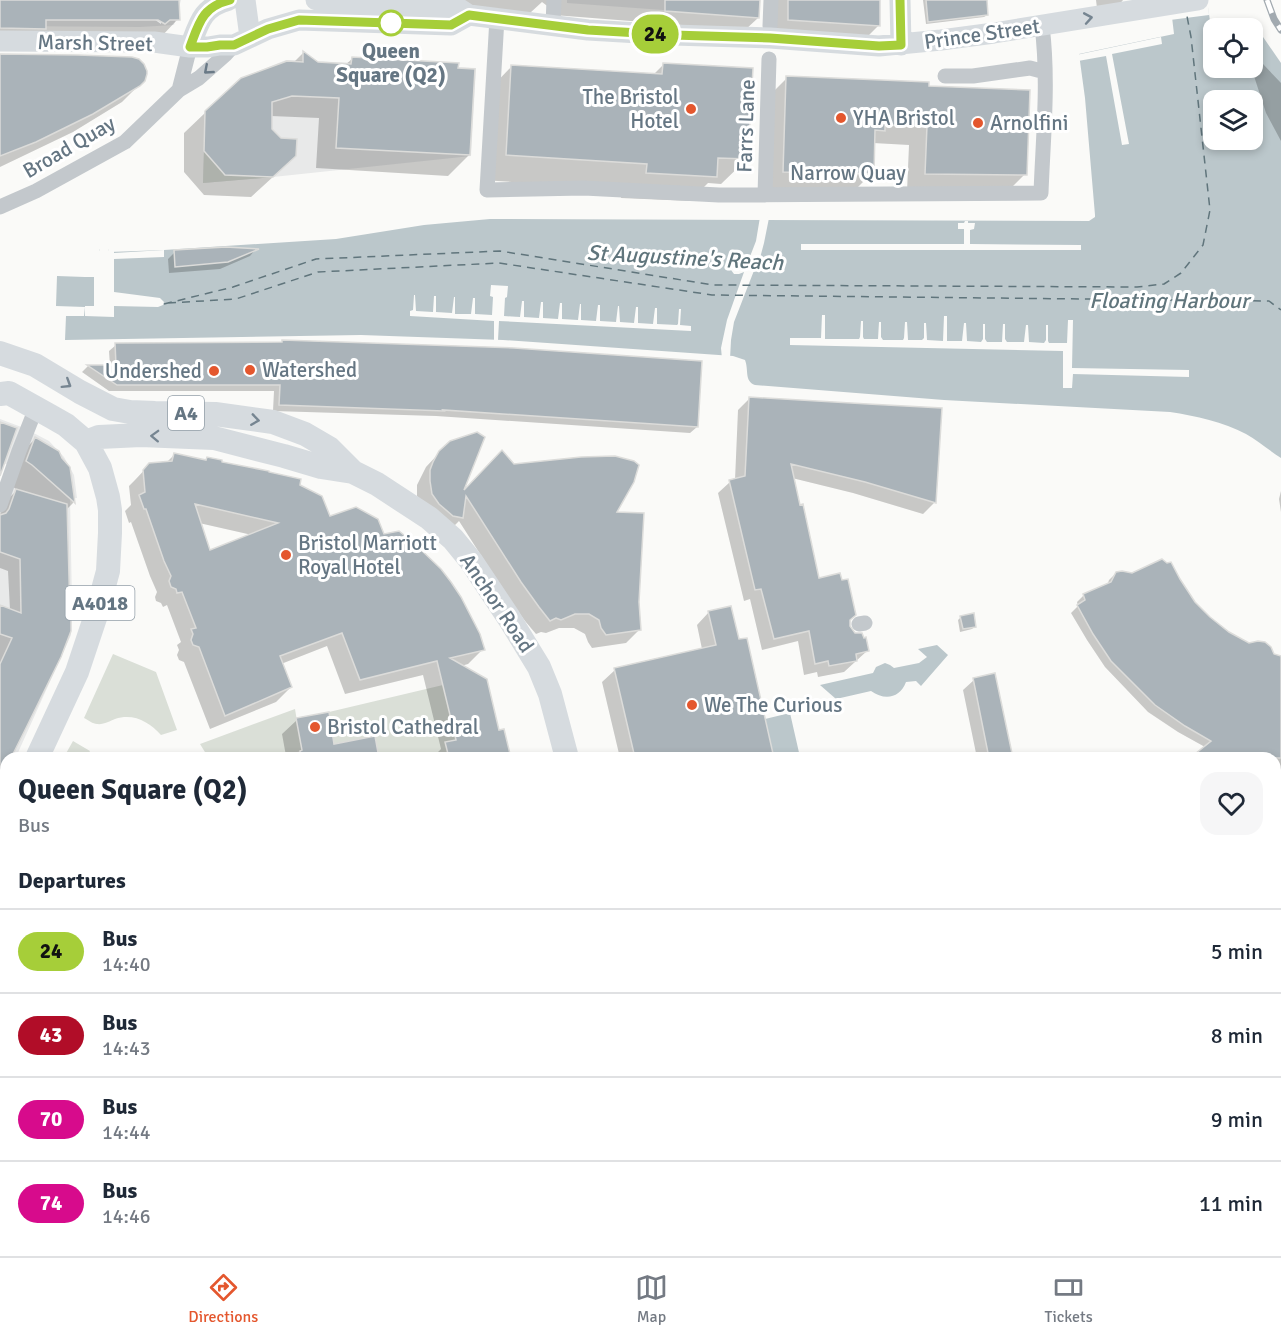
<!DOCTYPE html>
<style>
body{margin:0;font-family:Signika,sans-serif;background:#f6f6f7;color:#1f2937;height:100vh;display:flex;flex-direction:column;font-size:22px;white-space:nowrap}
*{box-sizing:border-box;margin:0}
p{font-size:20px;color:#747a83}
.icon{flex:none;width:33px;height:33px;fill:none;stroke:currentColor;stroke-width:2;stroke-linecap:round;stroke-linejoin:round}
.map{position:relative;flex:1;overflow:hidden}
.details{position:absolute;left:0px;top:752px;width:1281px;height:506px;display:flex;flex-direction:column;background:#fff;border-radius:18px 18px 0 0;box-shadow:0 3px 9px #0003}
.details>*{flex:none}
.badge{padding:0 12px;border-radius:20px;font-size:21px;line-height:39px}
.fabs{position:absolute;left:1203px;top:18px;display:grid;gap:12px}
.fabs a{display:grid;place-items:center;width:60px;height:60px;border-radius:12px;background:#fff;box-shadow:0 3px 9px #0003;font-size:30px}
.map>.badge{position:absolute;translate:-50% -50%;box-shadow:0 0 0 3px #fff}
h2{padding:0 18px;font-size:22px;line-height:54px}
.round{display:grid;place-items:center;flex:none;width:63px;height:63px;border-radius:18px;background:#f6f6f7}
.overview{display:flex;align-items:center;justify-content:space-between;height:102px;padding:0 18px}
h1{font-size:28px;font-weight:700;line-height:45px}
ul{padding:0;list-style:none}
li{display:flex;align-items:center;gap:18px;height:84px;padding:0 18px;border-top:2px solid #e0e1e3}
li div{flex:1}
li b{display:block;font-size:22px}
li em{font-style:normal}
li .badge{min-width:66px;font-weight:700;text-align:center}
.tab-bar{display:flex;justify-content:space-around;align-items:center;height:84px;border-top:2px solid #e0e1e3;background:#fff;font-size:16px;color:#747a83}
.tab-bar a{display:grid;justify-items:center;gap:3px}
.tab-bar .selected{color:#e4572e}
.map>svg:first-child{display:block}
.built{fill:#e8e9e9}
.green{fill:#dadfd7}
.water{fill:#bbc7cb;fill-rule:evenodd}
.pier{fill:#fafaf8}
.shadow{fill:#0003;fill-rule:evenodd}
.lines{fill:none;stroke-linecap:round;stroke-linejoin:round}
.ferry{stroke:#60757c;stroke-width:1.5;stroke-dasharray:8 6;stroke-linecap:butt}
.building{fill:#aab3b9;stroke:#dcdcda;stroke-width:1.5;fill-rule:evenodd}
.street{stroke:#c3c8cc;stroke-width:15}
.secondary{stroke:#d6dbdf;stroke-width:21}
.primary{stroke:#d6dbdf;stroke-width:24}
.rail-casing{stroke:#a2aab0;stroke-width:7}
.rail{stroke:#fff;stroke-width:4.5;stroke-dasharray:14;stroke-linecap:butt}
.oneway{stroke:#768591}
.oneway2{stroke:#6a7a87}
.line-casing{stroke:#fff;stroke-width:14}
.line{stroke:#a6ce39;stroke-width:9}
.stop-dot{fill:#fff;stroke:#a6ce39;stroke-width:3}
.poi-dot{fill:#e4572e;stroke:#fff;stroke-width:2}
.labels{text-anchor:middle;stroke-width:6;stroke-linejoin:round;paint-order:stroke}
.shield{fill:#fff;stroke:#939fa8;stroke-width:1.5}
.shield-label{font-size:20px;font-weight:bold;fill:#657683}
.street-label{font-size:21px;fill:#657683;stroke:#fff}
.stop-label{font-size:21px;font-weight:bold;fill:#657683;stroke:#fff}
.poi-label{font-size:21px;fill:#657683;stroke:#fff;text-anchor:start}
.water-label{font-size:22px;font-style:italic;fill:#60757c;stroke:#fff}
</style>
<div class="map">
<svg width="1281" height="1256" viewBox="0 0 1281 1256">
<rect width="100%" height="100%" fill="#fafaf8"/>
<!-- built -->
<path class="built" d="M0 0H181L174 25 140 27 0 26Z
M567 0H759V17L567 3Z
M286 60 476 68 471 156 273 177 203 183 205 110 241 78Z
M0 419 24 428 49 441 64 457 74 475 77 498 70 499 72 603 71 635 16 757 6 758V778L0 790V519L7 486 14 467 0 462Z
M735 1251H848L849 1256H737Z"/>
<!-- green -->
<path class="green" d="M204 151 225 175 273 177 203 183Z
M113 654 156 672 177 730 161 735C149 722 134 713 115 719 110 721 103 725 97 724 93 724 88 720 84 718Z
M443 685 456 740 446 742 449 757H379L375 736 334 744 329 712Z
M295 709 302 751 287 754V757H208L200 744Z
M73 741 90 751 87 757H64Z
M1174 1251H1216L1227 1256H1170Z"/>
<!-- water -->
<path class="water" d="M1170 0H1207L1211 28 1252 21 1281 63V458C1270 451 1258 441 1246 434 1223 422 1196 416 1170 412L944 400 755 385C744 381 749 370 745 360L733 356 503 340 361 335 65 340 66 316H84L85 307 56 306 57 276 85 277V251H99L100 249H108L109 252 164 250 336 239 424 225 490 219 1089 221 1095 217V215L1085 98 1079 54 1174 34ZM1214 28H1252V68H1214ZM1214 100H1252V140H1214Z
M937 645 948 655 921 686 916 681 906 682C900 698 885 701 871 691L836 699 820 685 873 673 876 667 885 663 890 665 894 668 919 663 927 657 918 649Z
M790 713 800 757H774L765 719Z"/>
<!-- pier -->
<path class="pier" d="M1167 0H1208L1209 15 1170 20Z
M1161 37 1162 44 1112 54 1129 144 1122 145 1106 56 1078 61 1076 55Z
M760 217 769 218 764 243 760 258H766L771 260 772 265 771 269 767 272 762 271 759 268H755L734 322 731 340 730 359H722L721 348 727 320 744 272 739 274H734L731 270V265L734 261 739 260 743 262 745 267H746L756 241Z
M965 221H968V223H975L974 229 970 230V244L1081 245V250H801V244H964V229H958V223H964Z
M100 249H108L109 251H114V253L164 250V257L114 259V292L160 298 164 302 163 305 158 307 114 306V317L85 316V306H94V277H85V251H99Z
M491 285 508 286 507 297 505 298 504 316 520 317 522 301H524V317L539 318 541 302H543V318L558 319 560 303H562V319L578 320 580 304H581V320L596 321 598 305H600V321L616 322 618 306H619L620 322 634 323 636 307H638V323L653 324 655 308H657V324L677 325 678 324 679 309H681L680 325 691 326V331L499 321 498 340H494V321L410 316V311L413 310 414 295H415L416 311 433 312 434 296H436V312L452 313 454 297H455V314H471L473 298H475V314L492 315 493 297 490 296Z
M822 315H825V339H859L860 337 861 321H863V337L864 339H878L879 322H881V337L883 340H903L904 338 905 322H907L908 340H922L924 338V323H926L927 340 943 341 944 316H947V341H962L964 323H966L967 341 981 342 983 339V324H985V339L987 342H1002L1003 324H1005V339L1007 342H1024L1026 325H1028L1029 342 1044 343 1046 340V325H1048V341L1049 343H1067L1068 320H1073L1072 368 1189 370V377L1073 374 1072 388H1063V351L790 345V338H821Z"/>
<!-- shadow -->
<path class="shadow" d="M0 0H178V19L160 38 0 46ZM151 17 161 20V24Z
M357 0H758V18L745 30 554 15 550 8 542 2 530 13Z
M774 0H879V25L864 40 774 35Z
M923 0H985L987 15 984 17 926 24Z
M1096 0H1123L1119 5 1097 8Z
M303 53 317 64 345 65 352 59 469 155 448 176 316 168 319 118 271 116 274 176 251 197 204 195 184 172V133L206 112 293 63Z
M0 55 141 83 122 102 73 132 0 167Z
M664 64 747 159 721 184 708 183 690 201 621 198 622 189 481 180 487 92 512 66 653 75Z
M1263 64 1281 83V141L1266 113 1253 73Z
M787 78 928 87 1025 174 1006 193 907 192 909 145 873 143 872 173 853 192 764 191 768 97Z
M255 250 250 256 220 269 169 273 168 259 175 252Z
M116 345 697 427 690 433 436 416 273 411 274 391H109L82 372 88 366H110L109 351Z
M750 398 935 502 923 514 853 493 792 478 818 580 849 620 848 627 867 651 844 672 818 677 817 672 804 675 798 641 762 650 750 599 744 601 718 493 730 482 735 480 738 410Z
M35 439 69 468 73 503 65 511 11 756 13 757 6 758V767L0 777V606L10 610 8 571 0 568V514L4 503 17 490 11 485 14 460Z
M440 452 460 496 513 465 615 513 637 602 640 629 626 643 592 648 588 642 585 634 574 628H559L546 633 541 632 536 634 525 621 507 596 459 521 448 532 417 496V485L426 467Z
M174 455 204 462 207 459 298 486 329 518 383 536 483 649 468 664 461 666 498 732 510 758H432L441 749 423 675 345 694 327 646 281 664 291 687 276 702 210 729 184 662 179 660 177 655 179 650 177 645 181 642 167 605 163 607 161 603 156 601 155 597 157 592 150 576 131 522 129 523 125 511 131 505 129 486 135 480 150 464 166 463ZM199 523 252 535 209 552Z
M1281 491V512L1279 499Z
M1116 573 1194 603 1209 618 1228 633 1273 655 1281 657V894L1275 889V758L1205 747 1178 732 1148 712 1105 667 1087 640 1071 613 1078 606 1077 602 1083 596 1107 586 1109 580Z
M709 612 738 641 773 758H620L602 682 615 670 702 649 697 625Z
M961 617 975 626 972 629 960 632 958 620Z
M974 680 1011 758H977L963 690Z
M297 720 333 746 377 758H285L286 756 282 734Z
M1281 977V1044L1275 1046V981Z
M0 1073 6 1077V1160L0 1159Z
M1281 1115V1256H1222L1217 1255 1211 1256 1200 1251H1275V1117Z
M0 1162 6 1164V1188L0 1186Z
M0 1249 8 1256H0Z
M228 1251H359L361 1256H230Z
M393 1251H688L689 1256H394Z
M727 1251H926L928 1256H728Z
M933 1251H1066L1064 1255 1067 1256H934Z"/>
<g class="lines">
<!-- ferry -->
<path class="ferry" d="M168 303 236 299 318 272 499 263 712 295 1269 301 1281 310
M164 304 233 287 316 259 500 251 713 285 1137 287 1164 284 1181 273 1203 245 1210 210 1191 37 1186 11"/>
</g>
<!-- building -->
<path class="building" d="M0 0H179L180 20H170L165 24 158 20H46V29L0 28Z
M665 0H760L759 18 665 11Z
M788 0H880V26L788 20Z
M926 0H987L988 15 928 22Z
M303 51 318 62 351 64 352 57 459 63 458 68 475 69 470 155 336 148 339 98 292 96 272 102V129L281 138 297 139 296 156 273 177 225 175 204 151 205 111 241 78 287 61 303 62Z
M0 54 78 55 132 57 139 59 144 64 147 71V74L145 81 140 86 93 114 36 142 0 156Z
M663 63 753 68 748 159 718 158 717 177 646 173 647 164 506 155 511 65 662 74Z
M786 76 929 82V86L1030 90 1027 175 925 174 927 126 885 125V131L875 130 874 174 783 172Z
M226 247 259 249 228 262 175 267 174 250Z
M282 340 514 348 702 361 698 427 443 410 444 411 279 405 280 385H117L87 365H116L115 343 282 342Z
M749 397 868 404 942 408 936 503 865 482 791 464 800 505 803 504 819 578 840 573 842 580 848 579 856 615 850 620V626L855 633H862L864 638 866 637 869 651 856 654 857 661 829 666 828 661 815 664 809 631 774 639 761 589 755 590 729 480 745 476Z
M0 422 17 428 0 476Z
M477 432 485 437 464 490 502 450 514 464 581 457 615 456 634 461 639 465 634 482 617 512 644 513 639 602 641 630 606 635 601 628 599 620 589 614H575L561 620 556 618 550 621 539 607 521 582 466 496 463 518 453 516 439 504 432 494 430 481V470L433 462 439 451 450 441Z
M35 437 59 451 62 458 70 467 75 503 32 465 26 461Z
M174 453 206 460 207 457 222 460V462L269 471V472L301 479 300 485 322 496 330 516 356 507 378 519 384 534 399 531 417 546 441 569 451 582 461 597 480 634 485 650 450 658 487 679 499 730 504 729 511 758H449L445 742 456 740 437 661 360 680 342 633 280 656 292 687 225 716 199 647 193 645 191 640 193 634 191 629 196 628 182 592 177 593 176 589 171 587 169 581 171 576 164 561 146 509H144L139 495 145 492 143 470 149 463 172 461ZM195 504 278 523 210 550Z
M16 489 67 504 70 613H71V631L61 657 26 728 11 758H6V768L0 780V664L12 638 0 634V605L21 613 20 559 0 552V515L6 513 9 509Z
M1162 559 1167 563 1171 562 1180 579 1195 602 1210 617 1229 632 1249 643 1258 641 1265 642 1271 647 1274 654 1281 656V758H1190L1211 741 1185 726 1155 705 1111 661 1093 634 1077 605 1085 600 1083 594 1111 582 1116 572 1122 571 1132 573Z
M731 606 739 639 747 638 774 758H635L614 668 716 645 708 611Z
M974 613 976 627 963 629 960 616Z
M995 673 1013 758H989L973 678Z
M329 712 334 744 375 736 379 758H301L300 751 302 750 296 718Z"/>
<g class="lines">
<!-- street -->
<path class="street" d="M497 18 487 190 584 188 719 195 1041 193C1043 138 1049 81 1042 26
M553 25 554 0
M770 26 771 0
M945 76H973L1030 68 1045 72
M179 90 190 47
M765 195 769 59
M0 207 36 191 125 142 179 90 199 78 225 55 234 45
M0 505 19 451 36 408
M859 624 865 623
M1275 1092 1281 1091
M0 1186 6 1187
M0 1212 6 1211
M41 1251 45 1256
M390 1251 392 1256
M947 1251 948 1256
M1153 1251 1163 1255
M1232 1251 1243 1256
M1101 1256 1105 1251
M1134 1256 1138 1251"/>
<!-- secondary -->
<path class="secondary" d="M245 0 250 37
M316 0 455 6 469 15 588 30 673 35 770 38 879 46 941 40 994 33 1198 0
M900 0 901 45
M0 41 154 42 190 47H208L220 45H234L268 29 299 20 451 25 469 15
M190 47C199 23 202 7 229 0"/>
<!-- primary -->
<path class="primary" d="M0 353 35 365 80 392 113 409 130 412 155 413 215 414 273 422 305 434 329 448 353 472 377 484 429 518 453 539 471 561 509 618 539 667 550 694 567 758
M0 394 9 393 52 417 66 425 86 442 100 468 108 497 110 510V533L108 571 97 612 77 672 37 758
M86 442 99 437 141 435 214 438 284 456 321 467 353 472
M0 824 6 814
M704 1251 705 1256
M726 1251 727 1256"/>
<!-- rail casing -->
<g class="rail-casing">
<path id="rail" d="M1267 0 1274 19 1281 30"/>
</g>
<!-- rail -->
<use href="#rail" class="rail"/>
</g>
<!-- one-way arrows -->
<defs><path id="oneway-chevron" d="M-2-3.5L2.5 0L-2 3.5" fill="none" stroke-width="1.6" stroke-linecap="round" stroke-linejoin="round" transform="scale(1.5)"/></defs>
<g class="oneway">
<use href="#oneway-chevron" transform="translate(1088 18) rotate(-10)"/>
<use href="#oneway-chevron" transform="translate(67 384) rotate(32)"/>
<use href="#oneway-chevron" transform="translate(255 420) rotate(8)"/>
<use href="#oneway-chevron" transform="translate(155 436) rotate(-178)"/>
</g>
<use class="oneway2" href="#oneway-chevron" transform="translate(208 70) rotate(139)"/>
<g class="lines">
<!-- line casing -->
<g class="line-casing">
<path id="line" d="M230 0C202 7 199 23 190 47H207L220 45H234L268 29 299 20 451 25 469 15 588 30 673 35 770 38 879 46 901 45 900 0"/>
</g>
<!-- line -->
<use href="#line" class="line"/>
</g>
<!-- markers -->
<circle class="stop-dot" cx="391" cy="23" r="12"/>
<g class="poi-dot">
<circle cx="691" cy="109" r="6"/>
<circle cx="841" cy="118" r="6"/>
<circle cx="978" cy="123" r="6"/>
<circle cx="250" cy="370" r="6"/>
<circle cx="214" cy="371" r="6"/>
<circle cx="286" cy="555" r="6"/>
<circle cx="692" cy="705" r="6"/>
<circle cx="315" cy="727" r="6"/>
</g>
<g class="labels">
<!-- shield labels -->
<g class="shield">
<rect x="168" y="396" width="36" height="34" rx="4.5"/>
<rect x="65.5" y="586" width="69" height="34" rx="4.5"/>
</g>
<g class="shield-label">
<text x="186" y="420">A4</text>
<text x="100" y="610">A4018</text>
</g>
<!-- street labels -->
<g class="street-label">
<text transform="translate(982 34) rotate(-8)" y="7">Prince Street</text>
<text transform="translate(95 43) rotate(1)" y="7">Marsh Street</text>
<text transform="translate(746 126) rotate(-88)" y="7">Farrs Lane</text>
<text transform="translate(69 147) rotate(-30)" y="7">Broad Quay</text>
<text x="848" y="180">Narrow Quay</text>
<text transform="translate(497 603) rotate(56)" y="7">Anchor Road</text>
</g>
<!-- stop labels -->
<g class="stop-label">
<text x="391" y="58">Queen<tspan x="391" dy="24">Square (Q2)</tspan></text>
</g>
<!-- poi labels -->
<g class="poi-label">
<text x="679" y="104" text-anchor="end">The Bristol<tspan x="679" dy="24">Hotel</tspan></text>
<text x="853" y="125">YHA Bristol</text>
<text x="990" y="130">Arnolfini</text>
<text x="262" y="377">Watershed</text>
<text x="202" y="378" text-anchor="end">Undershed</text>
<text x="298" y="550">Bristol Marriott<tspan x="298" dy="24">Royal Hotel</tspan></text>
<text x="704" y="712">We The Curious</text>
<text x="327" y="734">Bristol Cathedral</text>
</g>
<!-- water labels -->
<g class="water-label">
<text transform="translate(685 257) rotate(3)" y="8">St Augustine's Reach</text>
<text x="1169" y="308">Floating Harbour</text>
</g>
</g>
</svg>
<div class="fabs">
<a><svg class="icon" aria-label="locate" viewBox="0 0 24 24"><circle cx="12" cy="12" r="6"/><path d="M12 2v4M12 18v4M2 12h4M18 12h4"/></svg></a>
<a><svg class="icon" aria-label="layers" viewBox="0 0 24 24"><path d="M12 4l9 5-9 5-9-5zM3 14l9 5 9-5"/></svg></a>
</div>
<b class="badge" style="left:655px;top:34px;background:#a6ce39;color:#111">24</b>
<section class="details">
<div class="overview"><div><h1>Queen Square (Q2)</h1><p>Bus</p></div><a class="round"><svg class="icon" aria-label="heart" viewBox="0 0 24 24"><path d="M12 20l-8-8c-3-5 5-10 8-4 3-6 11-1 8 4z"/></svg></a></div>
<h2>Departures</h2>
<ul>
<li><span class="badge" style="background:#a6ce39;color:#111">24</span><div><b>Bus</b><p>14:40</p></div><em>5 min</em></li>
<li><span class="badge" style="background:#b10d28;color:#fff">43</span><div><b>Bus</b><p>14:43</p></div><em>8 min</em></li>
<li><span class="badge" style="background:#d70b8c;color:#fff">70</span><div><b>Bus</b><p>14:44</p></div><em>9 min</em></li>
<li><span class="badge" style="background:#d70b8c;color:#fff">74</span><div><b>Bus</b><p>14:46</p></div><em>11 min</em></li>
</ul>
</section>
</div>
<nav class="tab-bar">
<a class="selected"><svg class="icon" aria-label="directions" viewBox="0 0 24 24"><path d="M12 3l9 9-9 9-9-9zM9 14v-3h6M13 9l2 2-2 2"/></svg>Directions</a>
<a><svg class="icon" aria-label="map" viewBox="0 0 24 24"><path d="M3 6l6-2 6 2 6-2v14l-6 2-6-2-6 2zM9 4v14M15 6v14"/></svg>Map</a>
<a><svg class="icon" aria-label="tickets" viewBox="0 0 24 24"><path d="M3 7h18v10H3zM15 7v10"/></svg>Tickets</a>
</nav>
